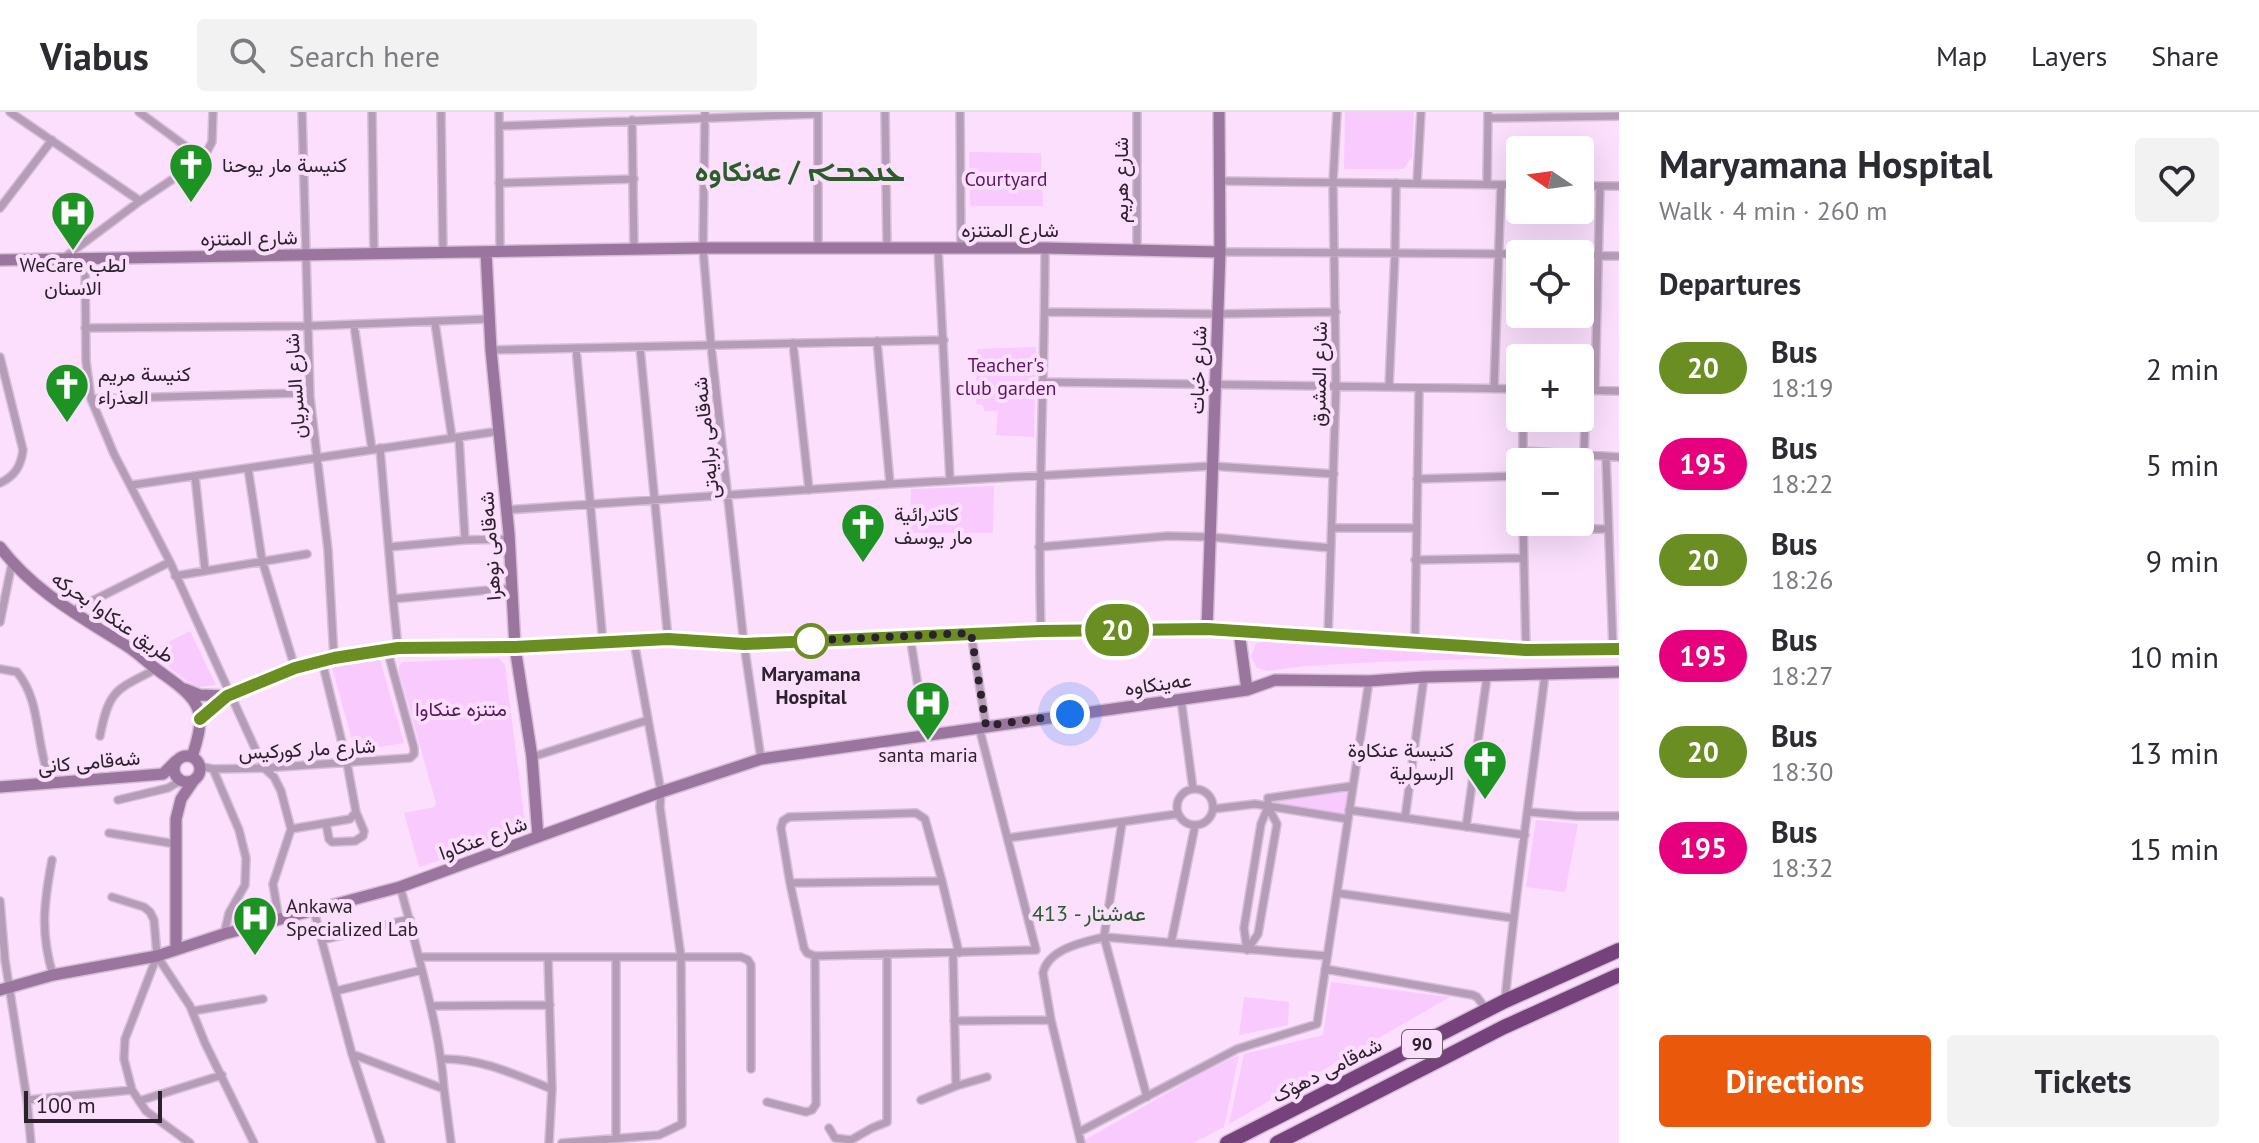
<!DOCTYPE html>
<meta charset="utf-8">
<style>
body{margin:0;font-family:"PT Sans",Vazirmatn,"Noto Sans Syriac",sans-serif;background:#f2f2f3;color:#2b2b33;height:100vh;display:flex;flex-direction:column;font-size:30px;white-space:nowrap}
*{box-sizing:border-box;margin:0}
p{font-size:26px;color:#7c7c81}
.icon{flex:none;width:44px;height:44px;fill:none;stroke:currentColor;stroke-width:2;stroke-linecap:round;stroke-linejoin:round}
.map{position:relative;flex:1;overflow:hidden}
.details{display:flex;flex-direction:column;background:#fff;width:640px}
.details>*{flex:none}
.badge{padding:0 16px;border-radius:26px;font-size:28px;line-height:52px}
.needle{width:52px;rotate:283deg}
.fabs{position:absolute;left:1506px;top:24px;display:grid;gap:16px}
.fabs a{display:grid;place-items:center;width:88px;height:88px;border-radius:8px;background:#fff;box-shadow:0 8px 32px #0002;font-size:40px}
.scale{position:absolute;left:24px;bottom:20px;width:138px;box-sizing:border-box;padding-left:8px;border:4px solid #2c222d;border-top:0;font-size:22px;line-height:28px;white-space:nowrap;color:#2c222d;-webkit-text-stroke:6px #fbdffd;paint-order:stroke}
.you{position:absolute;width:40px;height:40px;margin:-20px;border:6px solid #fff;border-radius:50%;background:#1a73e8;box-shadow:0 0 0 12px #1a73e833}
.map>.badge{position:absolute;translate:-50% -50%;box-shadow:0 0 0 4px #fff}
h2{padding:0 40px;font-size:30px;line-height:72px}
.round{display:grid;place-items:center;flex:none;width:84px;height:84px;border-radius:8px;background:#f2f2f3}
.headline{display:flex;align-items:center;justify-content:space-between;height:136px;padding:0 40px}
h1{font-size:38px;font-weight:700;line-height:60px}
.cta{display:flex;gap:16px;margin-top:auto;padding:16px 40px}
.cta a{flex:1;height:92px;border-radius:8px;background:#ea580c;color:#fff;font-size:32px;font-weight:700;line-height:92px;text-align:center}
.cta a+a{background:#f2f2f3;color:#2b2b33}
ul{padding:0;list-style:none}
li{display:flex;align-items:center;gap:24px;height:96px;padding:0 40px}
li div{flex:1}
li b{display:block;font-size:30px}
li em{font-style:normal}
li .badge{min-width:88px;font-weight:700;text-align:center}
header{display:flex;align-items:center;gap:48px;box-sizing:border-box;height:112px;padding:0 40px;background:#fff;border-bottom:2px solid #e1e1e2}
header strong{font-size:38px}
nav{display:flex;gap:44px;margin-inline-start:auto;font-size:28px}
.search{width:560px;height:72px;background:#f2f2f3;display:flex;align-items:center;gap:20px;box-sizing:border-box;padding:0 28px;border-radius:8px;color:#7c7c81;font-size:30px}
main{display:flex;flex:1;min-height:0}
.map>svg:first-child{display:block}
.green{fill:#f9cafe}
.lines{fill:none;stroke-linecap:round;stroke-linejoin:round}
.street-casing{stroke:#d6bdd8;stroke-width:10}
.secondary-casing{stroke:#d6bdd8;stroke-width:14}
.highway-casing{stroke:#d6bdd8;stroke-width:17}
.street{stroke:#b59cb7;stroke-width:7}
.secondary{stroke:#9a769e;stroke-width:11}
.highway{stroke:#75427b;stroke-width:14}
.line-casing{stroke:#fff;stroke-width:18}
.line{stroke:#6b8e23;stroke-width:12}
.walk{stroke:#2c222d;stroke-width:8;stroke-dasharray:0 14.4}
.stop-dot{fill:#fff;stroke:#6b8e23;stroke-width:4}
.labels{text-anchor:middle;stroke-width:8;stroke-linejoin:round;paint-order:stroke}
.shield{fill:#fbdffd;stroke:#6a5b6b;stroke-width:2}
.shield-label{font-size:18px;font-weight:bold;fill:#2c222d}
.poi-label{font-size:20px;fill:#2c222d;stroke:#fbdffd;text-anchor:start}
.park-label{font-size:20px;fill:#5b1763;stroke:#fbdffd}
.street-label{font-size:20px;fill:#2c222d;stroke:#fbdffd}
.stop-label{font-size:20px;font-weight:bold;fill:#2c222d;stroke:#fbdffd}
.neighbourhood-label{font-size:22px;fill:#2a5e29;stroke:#fbdffd}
.district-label{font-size:28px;font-weight:bold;fill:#2a5e29;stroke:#fbdffd}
</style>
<header>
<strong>Viabus</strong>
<div class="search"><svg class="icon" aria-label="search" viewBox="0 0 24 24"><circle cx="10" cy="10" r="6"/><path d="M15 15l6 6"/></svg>Search here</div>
<nav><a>Map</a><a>Layers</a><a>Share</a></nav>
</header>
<main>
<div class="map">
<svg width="1619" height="1031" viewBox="0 0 1619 1031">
<rect width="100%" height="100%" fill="#fbdffd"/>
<!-- green -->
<path class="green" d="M1345 0H1414L1412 45 1403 57H1344Z
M969 40 1041 41 1043 94H970Z
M1036 235 1034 325 996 323 998 299H984L983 293 976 292 977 237Z
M994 374 993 421H910L911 377Z
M190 519 216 573 199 575 187 569 149 540Z
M1265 529 1398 534 1554 537 1553 544 1535 545 1379 550 1304 554 1268 559 1257 556 1251 545 1256 531Z
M499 546 505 553 525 712 495 731 419 755 404 701 434 695 436 691 399 560V554L403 550Z
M380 548 404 631 355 639 332 555Z
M1349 678 1345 704 1270 693V689Z
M1536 708 1578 712 1565 780 1526 775Z
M1331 870 1450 885 1229 1012 1244 942 1323 923Z
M1244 885 1289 890 1288 913 1239 923Z
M1239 943 1224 1015 1193 1031H1086L1085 1028 1197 964Z"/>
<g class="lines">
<!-- street casing -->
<g class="street-casing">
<path id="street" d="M10 0 140 89
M139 0 203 47
M302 0 310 285 328 438 334 546
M372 0 374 142
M441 0 443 140
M499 0 500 139
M705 0 703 136 711 233 744 532 761 647
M818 0V136
M885 0 887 136
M960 0 961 136
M1137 0V137
M1488 6 1619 4
M632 8 634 137
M499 14 818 2
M1220 69 1520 73
M499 71 634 67
M1417 71 1421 0
M1487 72 1488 0
M1580 74H1619
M0 96 52 28
M938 136 950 368
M1220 140 1520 142
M1580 143 1619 144
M65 145 140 89 203 47 212 30 213 0
M85 146 86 249 91 287 114 342 170 450 264 656 274 665 281 679 291 717 273 772 279 808
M1045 200 1218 202 1336 200
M435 211 452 326
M354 213 372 338
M85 216 308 214 489 207
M877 229 890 372
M793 231 809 378
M640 235 668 527
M576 236 603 531
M491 238 944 228
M0 245 23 338C21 354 15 364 0 371
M1042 270 1520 277
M1389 275 1395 140 1396 71
M1494 277 1501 73
M1580 278 1619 279
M1595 278 1600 74
M91 287 300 281 310 285
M1523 306V350
M459 325 465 428
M380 336 393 487 511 476
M1523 339 1619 345
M1584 343 1586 278
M1606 345 1613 537
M248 356 262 448 295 556
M195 364 205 458
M1417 367 1520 364
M132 373 500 319
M506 398 890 372 1212 354 1334 362
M1523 410 1526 538
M1332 416H1416
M1523 417H1608
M389 435 465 428 509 427
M1039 435 1168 424 1210 425 1331 436
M1415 448 1524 446
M175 464 307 442
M393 487 398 536
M72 499 170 450
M0 510 12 451
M1041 519C1037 391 1045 263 1045 136
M971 521 986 614
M910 524 926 624
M1328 525 1336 275 1333 70 1337 0
M1415 530 1419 276
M0 557 17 560C36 583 36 611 42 639 44 650 47 660 50 671
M1181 587 1193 677
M100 624C109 577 116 578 156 557
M532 645 648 608
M200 654 213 657 264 656 410 646 414 642V636L387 537
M213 657 239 718 246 746 245 773 229 801 224 822
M1177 695a18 18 0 1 1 36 0a18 18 0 1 1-36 0Z
M118 688 168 676 180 669
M1268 695 1277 712 1258 822 1247 838 1244 816 1261 712Z
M1268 695V686L1352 674
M1213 697 1255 692 1348 707
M1349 698 1525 723
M1529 700 1577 704H1619
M1405 706 1424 565
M326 711 329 727 332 730 355 729 363 724 364 719 356 700
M1122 711 1104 825 1147 985
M1466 715 1487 565
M291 717 350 707 356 700 347 651 322 549
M109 721 176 732
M1008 726 1177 702
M52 748C44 790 40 821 53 863
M790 771 942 769
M1337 781 1512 806
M112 785 144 795 150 800 154 808 157 844 125 927 124 947 132 978 146 999 190 1031
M0 789 5 848 27 988 132 978
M314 799 352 942 381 1031
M322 828 410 807
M1171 831 1195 714
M953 841 956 974
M959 841 942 769 925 707 916 701 789 705 783 709 781 716 790 771 804 836 807 841 815 844 1036 838 979 615
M157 844 190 894 205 931 254 1031
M419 845H741L748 848 751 853V957
M548 845 552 977 549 1031
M616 845V1026
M1325 857 1473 883 1477 885 1486 897
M336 879 422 858
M1505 889C1515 779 1532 671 1545 562
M431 894 550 893
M193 899 263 887
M954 909 1051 908
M352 942 444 977C441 935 431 894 421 854 414 827 408 801 400 775
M442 947C481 946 516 963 552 977
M444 977 451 1031
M27 988 31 1031
M921 988 956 974 987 965
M139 989 222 963
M767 990 806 1000 812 998 816 992 815 844
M829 1016 835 1026 851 1028 872 1016 887 1010V842
M1079 1020 1237 937 1317 912 1369 569
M562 1031 659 1023 682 1012 681 845 660 695 661 680 634 529
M1081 1031 1051 908 1043 861C1048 837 1083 830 1104 825L1327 844"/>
</g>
<!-- secondary casing -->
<g class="secondary-casing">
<path id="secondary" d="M486 140 491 238 509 422 515 535 532 645 538 725
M0 148 703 136H1045L1220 140
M0 435C34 480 83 506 130 536 140 543 149 552 159 559 171 568 187 578 195 591 205 607 197 629 192 645
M1207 517 1220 140 1219 0
M1239 519 1247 578
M185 577 200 583 227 584
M200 607 227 584 295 556 334 546 398 536 515 535 668 527 744 532 1041 519 1207 517 1526 538 1619 537
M174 657a13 13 0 1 1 26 0a13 13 0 1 1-26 0Z
M0 675 163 662 176 649
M176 837V707L181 687 194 668
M0 878 53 863 157 844 224 822 400 775 661 680 761 647 1247 578 1275 568 1369 569 1424 565 1619 560"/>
</g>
<!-- highway casing -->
<g class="highway-casing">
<path id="highway" d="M1227 1031 1505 889 1619 838
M1277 1031 1504 915 1619 863"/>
</g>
<!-- street -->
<use href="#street" class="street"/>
<!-- secondary -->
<use href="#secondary" class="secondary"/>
<!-- highway -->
<use href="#highway" class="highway"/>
</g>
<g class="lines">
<!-- line casing -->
<g class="line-casing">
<path id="line" d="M200 607 227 584 295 556 334 546 398 536 515 535 668 527 744 532 1041 519 1207 517 1526 538 1619 537"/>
</g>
<!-- line -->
<use href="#line" class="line"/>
<!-- walk -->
<path class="walk" d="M811 529H800L971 521 986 614 1070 602"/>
</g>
<!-- icons -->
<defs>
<g id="church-pin" transform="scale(2.3)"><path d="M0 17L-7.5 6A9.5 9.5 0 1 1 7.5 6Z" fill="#1c9322" stroke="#fbdffd"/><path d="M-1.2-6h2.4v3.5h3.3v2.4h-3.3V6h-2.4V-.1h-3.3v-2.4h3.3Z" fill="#fff"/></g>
<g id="hospital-pin" transform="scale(2.3)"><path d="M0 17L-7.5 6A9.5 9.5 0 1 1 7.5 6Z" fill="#1c9322" stroke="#fbdffd"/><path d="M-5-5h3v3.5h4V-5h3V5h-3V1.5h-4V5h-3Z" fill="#fff"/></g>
</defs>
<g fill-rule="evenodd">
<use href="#church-pin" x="191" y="53"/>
<use href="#hospital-pin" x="73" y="101"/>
<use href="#church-pin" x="67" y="273"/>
<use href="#church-pin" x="863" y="413"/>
<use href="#hospital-pin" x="928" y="591"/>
<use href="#church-pin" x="1485" y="650"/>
<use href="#hospital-pin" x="255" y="806"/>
</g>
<!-- markers -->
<circle class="stop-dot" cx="811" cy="529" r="16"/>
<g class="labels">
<!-- shield labels -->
<rect class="shield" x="1402" y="918" width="40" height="28" rx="6"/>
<g class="shield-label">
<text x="1422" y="938">90</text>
</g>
<!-- poi labels -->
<g class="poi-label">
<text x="222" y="60">كنيسة مار يوحنا</text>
<text x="73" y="160" text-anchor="middle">WeCare لطب<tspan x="73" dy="23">الاسنان</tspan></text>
<text x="98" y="269">كنيسة مريم<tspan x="98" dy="23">العذراء</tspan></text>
<text x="894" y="409">كاتدرائية<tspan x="894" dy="23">مار يوسف</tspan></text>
<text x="1454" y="645" text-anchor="end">كنيسة عنكاوة<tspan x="1454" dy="23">الرسولية</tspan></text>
<text x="928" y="650" text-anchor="middle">santa maria</text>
<text x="286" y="801">Ankawa<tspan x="286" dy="23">Specialized Lab</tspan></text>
</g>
<!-- park labels -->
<g class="park-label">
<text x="1006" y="74">Courtyard</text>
<text x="1006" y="260">Teacher's<tspan x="1006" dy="23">club garden</tspan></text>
<text x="461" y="604">متنزه عنكاوا</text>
</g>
<!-- street labels -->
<g class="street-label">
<text transform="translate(1121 68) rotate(-90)" y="7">شارع هريم</text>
<text x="1010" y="125">شارع المتنزه</text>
<text transform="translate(249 126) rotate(-1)" y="7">شارع المتنزه</text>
<text transform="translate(1198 258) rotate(-88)" y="7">شارع خبات</text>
<text transform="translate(1319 262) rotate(-89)" y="7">شارع المشرق</text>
<text transform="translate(295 274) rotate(-94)" y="7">شارع السريان</text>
<text transform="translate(706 326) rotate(-96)" y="7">شەقامی برایەتی</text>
<text transform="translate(490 434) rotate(-94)" y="7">شەقامی نوهرا</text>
<text transform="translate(113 505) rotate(35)" y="7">طريق عنكاوا بحركه</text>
<text transform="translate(1158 572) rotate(-8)" y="7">عەینکاوە</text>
<text transform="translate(307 637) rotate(-3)" y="7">شارع مار كوركيس</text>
<text transform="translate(89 650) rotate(-5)" y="7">شەقامی کانی</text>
<text transform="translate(483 726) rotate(-20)" y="7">شارع عنكاوا</text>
<text transform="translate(1327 958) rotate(-27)" y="7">شەقامی دهۆک</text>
</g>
<!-- stop labels -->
<g class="stop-label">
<text x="811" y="569">Maryamana<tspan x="811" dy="23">Hospital</tspan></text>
</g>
<!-- neighbourhood labels -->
<g class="neighbourhood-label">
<text x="1089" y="809">عه‌شتار - 413</text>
</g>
<!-- district labels -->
<g class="district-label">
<text x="800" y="69">ܥܢܟܒܐ / عەنکاوە</text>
</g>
</g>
</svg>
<div class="fabs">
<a><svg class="needle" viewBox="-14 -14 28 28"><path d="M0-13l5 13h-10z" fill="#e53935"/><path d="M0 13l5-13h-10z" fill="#7c7c81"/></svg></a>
<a><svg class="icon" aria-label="locate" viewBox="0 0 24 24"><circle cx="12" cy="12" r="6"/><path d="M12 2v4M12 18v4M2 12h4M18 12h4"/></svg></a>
<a>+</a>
<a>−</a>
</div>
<div class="scale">100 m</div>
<div class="you" style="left:1070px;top:602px"></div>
<b class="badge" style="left:1117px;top:518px;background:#6b8e23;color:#fff">20</b>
</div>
<section class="details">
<div class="headline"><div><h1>Maryamana Hospital</h1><p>Walk · 4 min · 260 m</p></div><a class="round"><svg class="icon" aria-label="heart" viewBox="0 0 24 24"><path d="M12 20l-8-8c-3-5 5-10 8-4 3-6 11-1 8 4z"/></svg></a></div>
<h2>Departures</h2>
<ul>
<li><span class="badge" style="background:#6b8e23;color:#fff">20</span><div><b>Bus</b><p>18:19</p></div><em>2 min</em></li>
<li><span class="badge" style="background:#e6007e;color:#fff">195</span><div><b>Bus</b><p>18:22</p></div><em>5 min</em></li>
<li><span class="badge" style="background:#6b8e23;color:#fff">20</span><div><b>Bus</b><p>18:26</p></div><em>9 min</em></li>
<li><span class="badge" style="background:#e6007e;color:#fff">195</span><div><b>Bus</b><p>18:27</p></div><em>10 min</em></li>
<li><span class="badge" style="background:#6b8e23;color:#fff">20</span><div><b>Bus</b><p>18:30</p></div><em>13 min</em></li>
<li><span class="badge" style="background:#e6007e;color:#fff">195</span><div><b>Bus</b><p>18:32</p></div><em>15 min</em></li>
</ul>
<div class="cta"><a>Directions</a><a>Tickets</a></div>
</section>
</main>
